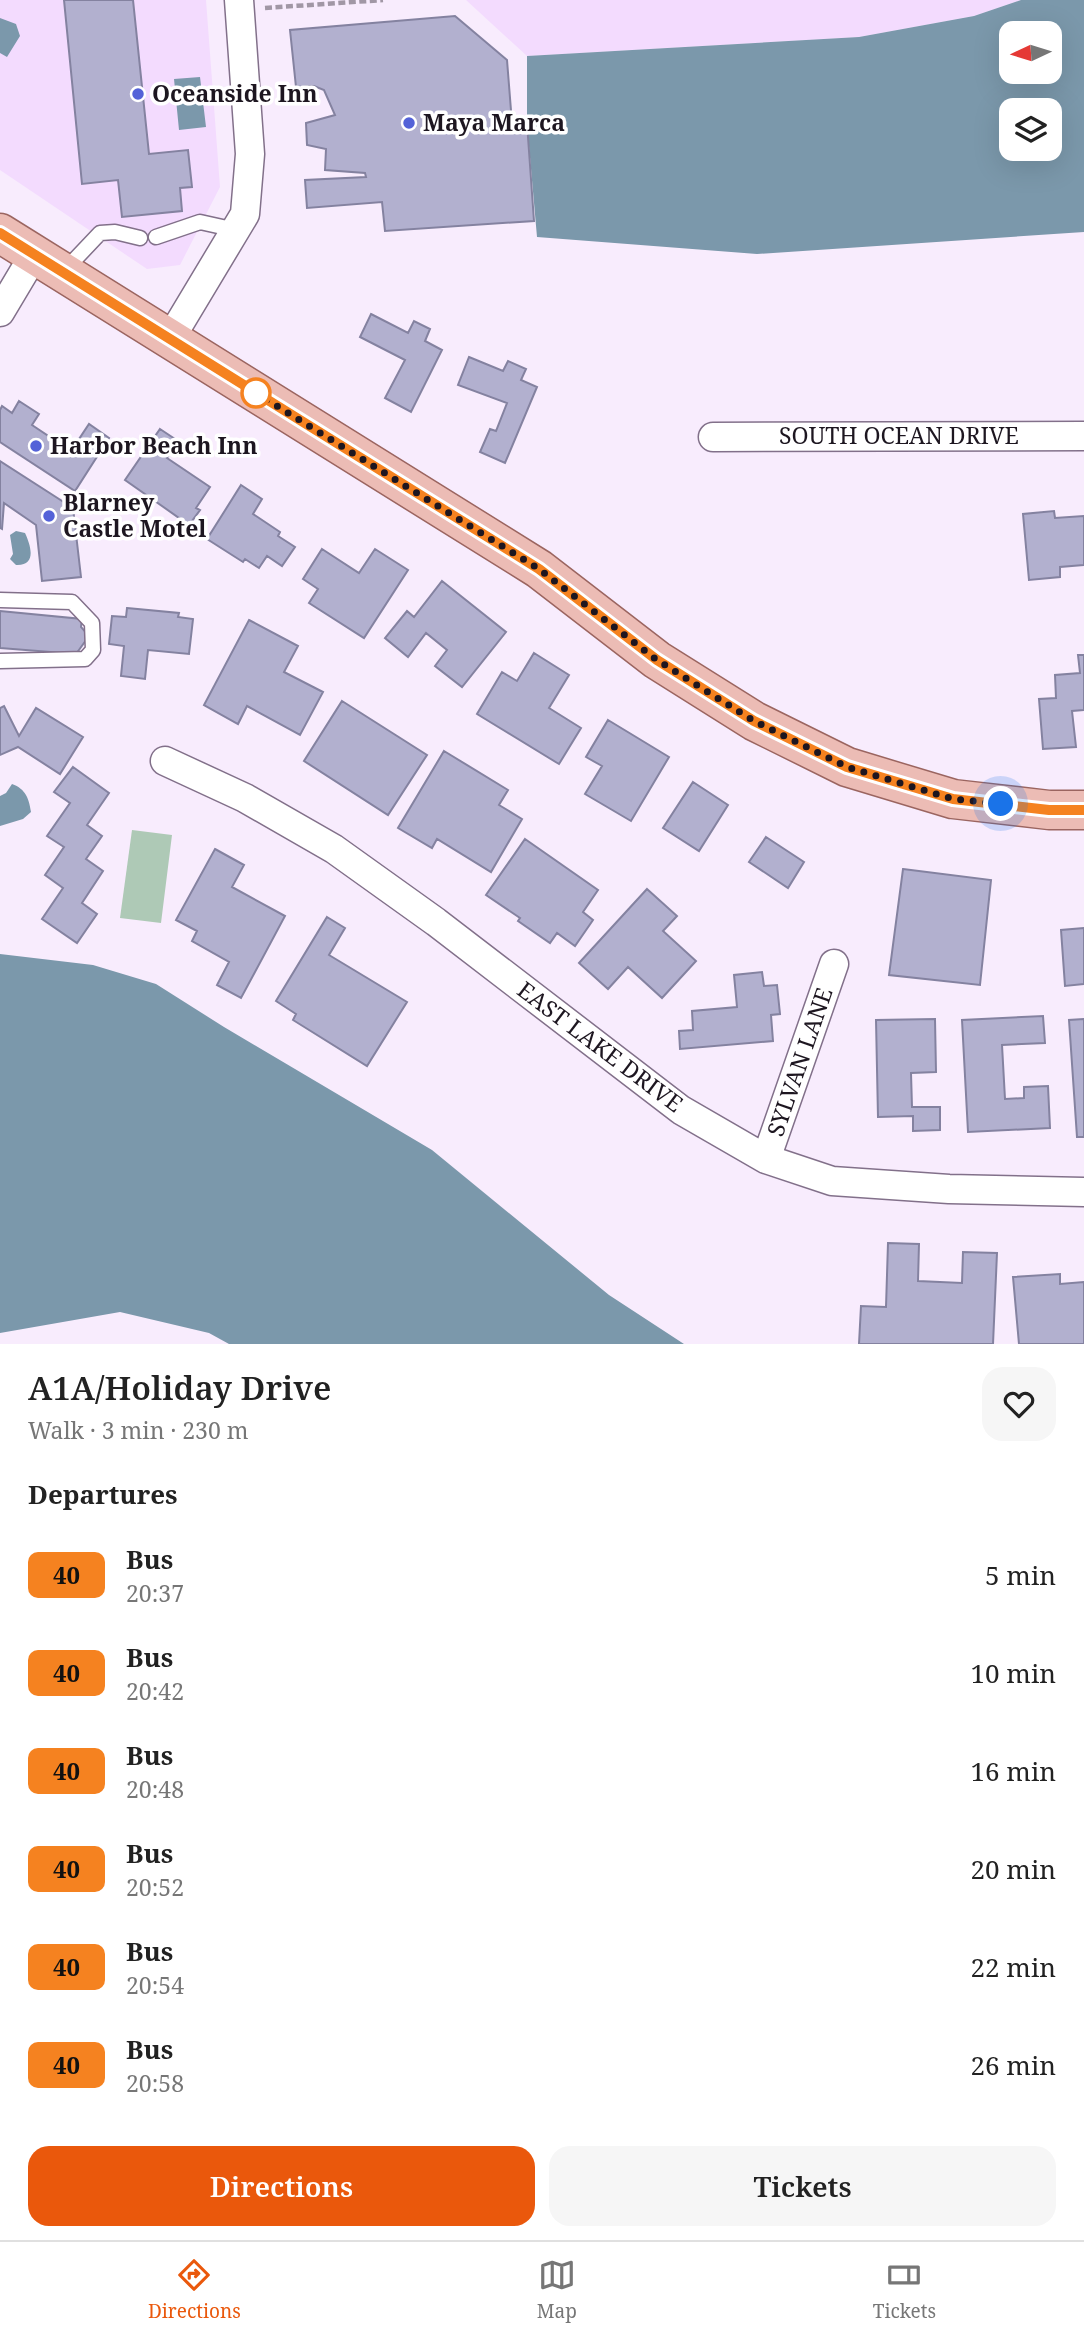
<!DOCTYPE html>
<meta charset="utf-8">
<style>
body{margin:0;font-family:"Noto Serif",serif;background:#f6f6f6;color:#222;height:100vh;display:flex;flex-direction:column;font-size:26px;white-space:nowrap}
*{box-sizing:border-box;margin:0}
p{font-size:23px;color:#767676}
.icon{flex:none;width:38px;height:38px;fill:none;stroke:currentColor;stroke-width:2;stroke-linecap:round;stroke-linejoin:round}
.map{position:relative;height:1344px;overflow:hidden}
.sheet{display:flex;flex-direction:column;background:#fff;flex:1}
.sheet>*{flex:none}
.badge{padding:0 14px;border-radius:10px;font-size:24px;line-height:46px}
.needle{width:46px;rotate:266deg}
.controls{position:absolute;left:999px;top:21px;display:grid;gap:14px}
.controls a{display:grid;place-items:center;width:63px;height:63px;border-radius:14px;background:#fff;box-shadow:0 7px 28px #0002;font-size:35px}
.you{position:absolute;width:35px;height:35px;margin:-18px;border:5px solid #fff;border-radius:50%;background:#1a73e8;box-shadow:0 0 0 10px #1a73e833}
.map>.badge{position:absolute;translate:-50% -50%;box-shadow:0 0 0 4px #fff}
h2{padding:0 28px;font-size:26px;line-height:63px}
.round{display:grid;place-items:center;flex:none;width:74px;height:74px;border-radius:21px;background:#f6f6f6}
.overview{display:flex;align-items:center;justify-content:space-between;height:119px;padding:0 28px}
h1{font-size:33px;font-weight:600;line-height:52px}
.button{display:flex;gap:14px;margin-top:auto;padding:14px 28px}
.button a{flex:1;height:80px;border-radius:21px;background:#ea580c;color:#fff;font-size:28px;font-weight:600;line-height:80px;text-align:center}
.button a+a{background:#f6f6f6;color:#222}
ul{padding:0;list-style:none}
li{display:flex;align-items:center;gap:21px;height:98px;padding:0 28px}
li div{flex:1}
li b{display:block;font-size:26px}
li em{font-style:normal}
li .badge{min-width:77px;font-weight:700;text-align:center}
.menu{display:flex;justify-content:space-around;align-items:center;height:98px;border-top:2px solid #e0e0e0;background:#fff;font-size:19px;color:#767676}
.menu a{display:grid;justify-items:center;gap:4px}
.menu .selected{color:#ea580c}
.map>svg:first-child{display:block}
.built{fill:#f3dbfe}
.green{fill:#aec9b6}
.water{fill:#7b98ab;fill-rule:evenodd}
.building{fill:#b2b0cf;stroke:#8482a0;stroke-width:2}
.lines{fill:none;stroke-linecap:round;stroke-linejoin:round}
.service-casing{stroke:#82708a;stroke-width:17}
.minor-casing{stroke:#82708a;stroke-width:31}
.primary-casing{stroke:#9b6560;stroke-width:41}
.path{stroke:#a197a5;stroke-width:4.5;stroke-dasharray:7 3.5;stroke-linecap:butt}
.service{stroke:#fff;stroke-width:14}
.minor{stroke:#fff;stroke-width:28}
.primary{stroke:#ecbcb5;stroke-width:38}
.line-casing{stroke:#fff;stroke-width:16}
.line{stroke:#f58220;stroke-width:10}
.walk{stroke:#1d1620;stroke-width:7;stroke-dasharray:0 12.6}
.poi-dot{fill:#5462d8;stroke:#fff;stroke-width:2.5}
.stop-dot{fill:#fff;stroke:#f58220;stroke-width:3.5}
.labels{text-anchor:middle;stroke-width:7;stroke-linejoin:round;paint-order:stroke}
.poi-label{font-size:23px;font-weight:bold;fill:#1d1620;stroke:#fff;text-anchor:start}
.street-label{font-size:23px;fill:#1d1620;stroke:#fff}
</style>
<div class="map">
<svg width="1084" height="1344" viewBox="0 0 1084 1344">
<rect width="100%" height="100%" fill="#f8ecfd"/>
<!-- built -->
<path class="built" d="M0 0H206L220 187 180 265 147 269 0 170Z
M466 0H1021L974 16 859 37 527 56Z"/>
<!-- green -->
<path class="green" d="M132 830 172 835 161 923 120 918Z"/>
<!-- water -->
<path class="water" d="M1021 0H1084V232L757 254 537 237 527 123V56L859 37 974 16ZM1012 33H1050V72H1012ZM1012 110H1050V149H1012Z
M0 18 16 24 20 36 7 57 0 53Z
M200 77 206 127 179 130 174 79Z
M16 531 25 533C31 546 37 566 16 565L10 559 13 554 10 535Z
M12 784C26 789 29 799 31 812L23 819 0 826V796L6 793Z
M0 954 93 965 156 984 224 1027 432 1150 609 1295 684 1344H229L209 1333 120 1312 0 1333Z"/>
<!-- building -->
<path class="building" d="M64 0H133L149 154 188 150 192 187 180 188 182 211 122 217 118 180 82 184Z
M455 16 507 60 512 123H527L534 221 385 231 382 202 307 208 305 180 366 177 365 173 325 170 326 149 307 145 306 123 335 115 324 90 314 86 296 87 290 30Z
M371 314 408 333 414 321 430 329 425 341 442 350 411 412 385 398 405 360 360 337Z
M469 357 503 371 508 361 526 369 521 380 537 387 505 463 480 452 490 429 496 431 507 403 458 385Z
M19 401 39 414 32 425 71 451 89 424 109 438 75 491 0 442V410L2 406 12 413Z
M160 429 178 441 167 458 210 487 196 508 200 510 189 525 125 480Z
M0 461 73 508 81 577 42 581 36 525 4 503 2 529 0 528Z
M241 485 262 499 253 514 280 532 278 536 295 547 282 566 267 556 259 568 245 559 243 562 207 539Z
M1054 511 1055 518 1084 516V565L1060 567V577L1029 580 1023 514Z
M322 549 359 573 375 549 408 570 364 638 309 603 318 589 303 579Z
M442 581 506 632 462 687 435 666 447 650 426 633 408 657 385 638 407 611 414 617Z
M127 608 179 613 178 617 193 619 189 654 148 650 145 679 121 676 124 646 109 644 112 616 126 617Z
M0 611 82 619 81 627 89 636 76 654 0 648Z
M249 620 298 646 284 672 323 692 300 735 247 706 238 724 204 705Z
M534 653 569 675 549 708 581 728 559 764 477 714 502 672 517 681Z
M1078 655H1084V710L1072 711 1076 747 1043 749 1039 699 1056 698 1055 675 1080 673Z
M342 701 427 755 388 815 304 761Z
M4 706 19 736 36 708 83 737 60 774 18 747 0 755V708Z
M608 720 669 757 631 821 585 794 602 766 586 757Z
M444 751 508 790 499 805 522 819 491 872 437 839 432 848 398 828Z
M73 767 109 793 87 825 102 836 86 859 103 871 82 903 97 914 77 943 42 919 63 888 45 875 64 847 47 836 70 803 54 792Z
M693 782 728 805 699 851 663 828Z
M766 837 804 862 788 888 749 862Z
M525 839 598 890 583 912 593 920 575 946 557 933 550 943 518 921 520 918 486 895Z
M215 849 244 865 232 887 285 916 241 998 217 985 229 962 192 941 197 931 176 920Z
M903 869 991 880 980 985 889 975Z
M647 889 677 916 663 931 696 961 662 998 628 967 608 989 579 963Z
M327 917 345 928 329 955 407 1002 367 1066 293 1020 296 1014 276 1001Z
M1084 928V984L1065 986 1061 930Z
M762 972 764 986 777 985 780 1014 771 1015 773 1041 680 1049 679 1031 693 1030 692 1011 737 1007 734 975Z
M1043 1016 1045 1043 1002 1045 1005 1099 1024 1098V1087L1048 1086 1050 1128 968 1132 962 1020Z
M935 1019 936 1072 911 1073 912 1107H940V1130L913 1131V1116L878 1117 876 1020Z
M1084 1019V1137H1077L1069 1020Z
M888 1243 919 1244 918 1281 962 1283 963 1252 997 1253 993 1344H859L861 1306 886 1307Z
M1060 1274V1284L1084 1282V1344H1019L1013 1277Z"/>
<g class="lines">
<!-- service casing -->
<g class="service-casing">
<path id="service" d="M156 237 200 222 236 230
M64 271 100 233 115 232 140 238
M0 600 72 602 92 623 93 650 85 659 0 661"/>
</g>
<!-- minor casing -->
<g class="minor-casing">
<path id="minor" d="M0 312 34 255
M170 339 245 214 250 154 239 0
M713 437 1084 436
M165 761 245 798 334 849 436 922 681 1110 766 1159 832 1181 949 1189 1084 1192
M766 1159 834 964"/>
</g>
<!-- primary casing -->
<g class="primary-casing">
<path id="primary" d="M0 233 539 569 657 660 754 721 847 767 953 799 1049 810H1084"/>
</g>
<!-- path -->
<path class="path" d="M265 8 383 0"/>
<!-- service -->
<use href="#service" class="service"/>
<!-- minor -->
<use href="#minor" class="minor"/>
<!-- primary -->
<use href="#primary" class="primary"/>
</g>
<g class="lines">
<!-- line casing -->
<g class="line-casing">
<path id="line" d="M0 233 539 569 657 660 754 721 847 767 953 799 1049 810H1084"/>
</g>
<!-- line -->
<use href="#line" class="line"/>
<!-- walk -->
<path class="walk" d="M256 393 539 569 657 660 754 721 847 767 953 799 1001 804"/>
</g>
<!-- markers -->
<g class="poi-dot">
<circle cx="138" cy="94" r="7"/>
<circle cx="409" cy="123" r="7"/>
<circle cx="36" cy="446" r="7"/>
<circle cx="49" cy="516" r="7"/>
</g>
<circle class="stop-dot" cx="256" cy="393" r="14"/>
<g class="labels">
<!-- poi labels -->
<g class="poi-label">
<text x="152" y="102">Oceanside Inn</text>
<text x="423" y="131">Maya Marca</text>
<text x="50" y="454">Harbor Beach Inn</text>
<text x="63" y="511">Blarney<tspan x="63" dy="26">Castle Motel</tspan></text>
</g>
<!-- street labels -->
<g class="street-label">
<text x="899" y="444">SOUTH OCEAN DRIVE</text>
<text transform="translate(600 1047) rotate(37)" y="8">EAST LAKE DRIVE</text>
<text transform="translate(800 1062) rotate(-71)" y="8">SYLVAN LANE</text>
</g>
</g>
</svg>
<div class="controls">
<a><svg class="needle" viewBox="-14 -14 28 28"><path d="M0-13l5 13h-10z" fill="#e53935"/><path d="M0 13l5-13h-10z" fill="#767676"/></svg></a>
<a><svg class="icon" aria-label="layers" viewBox="0 0 24 24"><path d="M12 4l9 5-9 5-9-5zM3 14l9 5 9-5"/></svg></a>
</div>
<div class="you" style="left:1001px;top:804px"></div>
</div>
<section class="sheet">
<div class="overview"><div><h1>A1A/Holiday Drive</h1><p>Walk · 3 min · 230 m</p></div><a class="round"><svg class="icon" aria-label="heart" viewBox="0 0 24 24"><path d="M12 20l-8-8c-3-5 5-10 8-4 3-6 11-1 8 4z"/></svg></a></div>
<h2>Departures</h2>
<ul>
<li><span class="badge" style="background:#f58220;color:#111">40</span><div><b>Bus</b><p>20:37</p></div><em>5 min</em></li>
<li><span class="badge" style="background:#f58220;color:#111">40</span><div><b>Bus</b><p>20:42</p></div><em>10 min</em></li>
<li><span class="badge" style="background:#f58220;color:#111">40</span><div><b>Bus</b><p>20:48</p></div><em>16 min</em></li>
<li><span class="badge" style="background:#f58220;color:#111">40</span><div><b>Bus</b><p>20:52</p></div><em>20 min</em></li>
<li><span class="badge" style="background:#f58220;color:#111">40</span><div><b>Bus</b><p>20:54</p></div><em>22 min</em></li>
<li><span class="badge" style="background:#f58220;color:#111">40</span><div><b>Bus</b><p>20:58</p></div><em>26 min</em></li>
</ul>
<div class="button"><a>Directions</a><a>Tickets</a></div>
</section>
<nav class="menu">
<a class="selected"><svg class="icon" aria-label="directions" viewBox="0 0 24 24"><path d="M12 3l9 9-9 9-9-9zM9 14v-3h6M13 9l2 2-2 2"/></svg>Directions</a>
<a><svg class="icon" aria-label="map" viewBox="0 0 24 24"><path d="M3 6l6-2 6 2 6-2v14l-6 2-6-2-6 2zM9 4v14M15 6v14"/></svg>Map</a>
<a><svg class="icon" aria-label="tickets" viewBox="0 0 24 24"><path d="M3 7h18v10H3zM15 7v10"/></svg>Tickets</a>
</nav>
